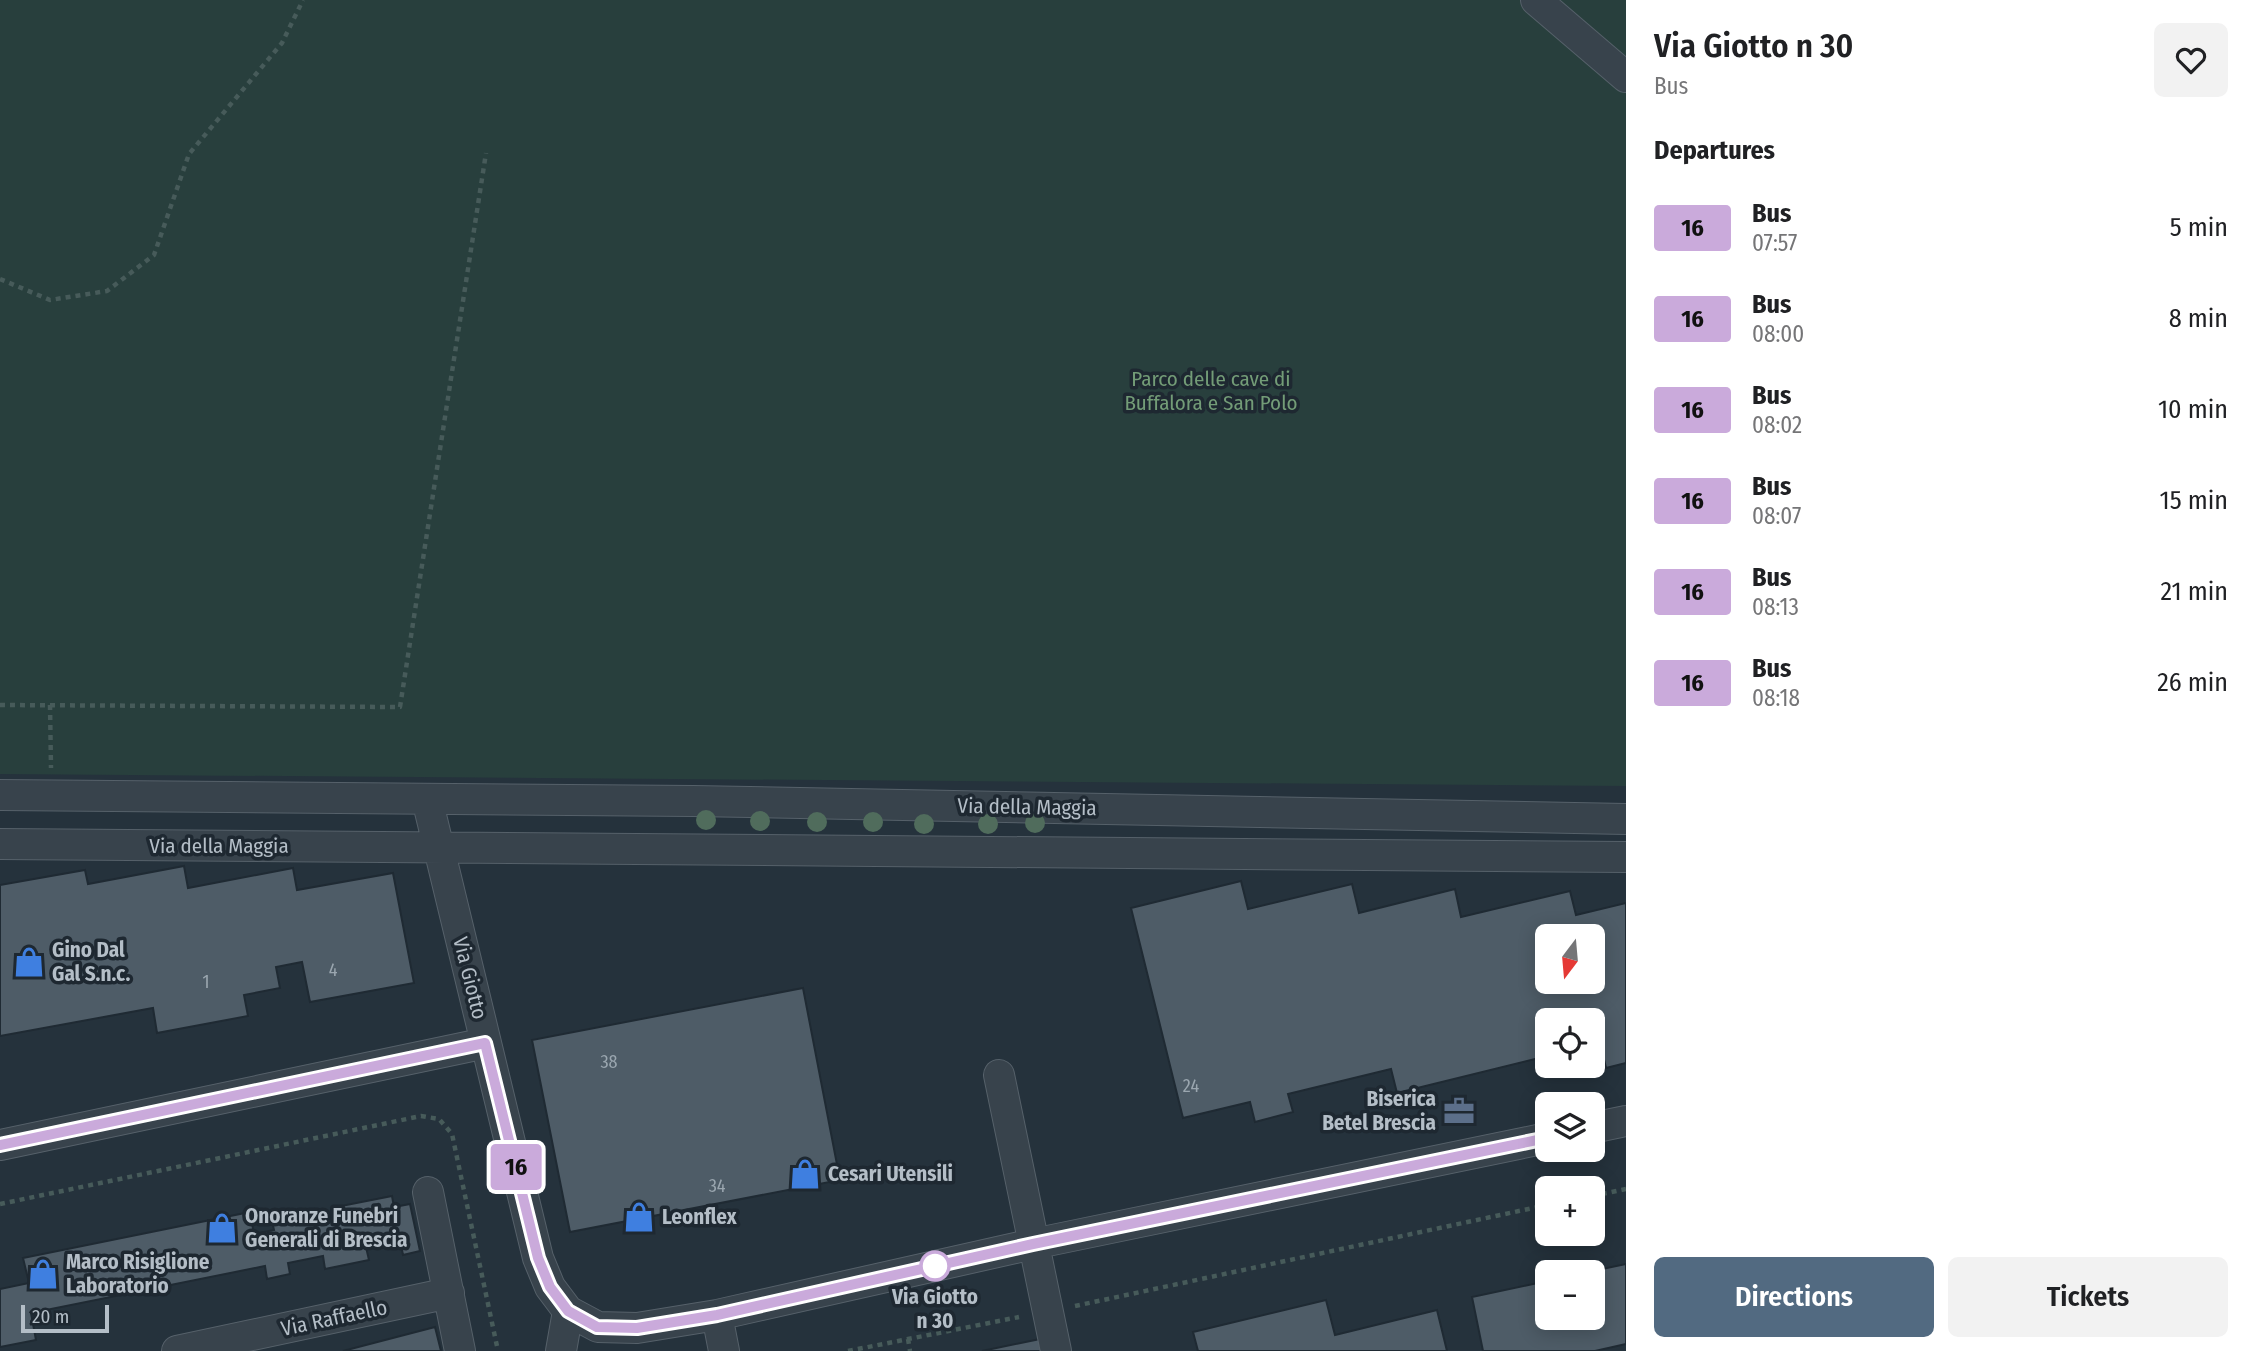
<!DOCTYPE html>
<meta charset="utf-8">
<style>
body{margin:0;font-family:"Fira Sans Condensed",sans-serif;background:#f2f2f2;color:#202124;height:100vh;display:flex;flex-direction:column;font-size:26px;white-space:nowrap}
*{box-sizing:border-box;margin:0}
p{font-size:23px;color:#757577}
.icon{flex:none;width:38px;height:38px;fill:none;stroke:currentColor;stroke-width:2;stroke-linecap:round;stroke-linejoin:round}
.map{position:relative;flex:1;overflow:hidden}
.details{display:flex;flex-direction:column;background:#fff;width:630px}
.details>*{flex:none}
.badge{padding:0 14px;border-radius:5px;font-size:24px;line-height:46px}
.needle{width:46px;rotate:196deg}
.fabs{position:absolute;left:1535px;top:924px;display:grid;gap:14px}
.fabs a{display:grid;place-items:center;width:70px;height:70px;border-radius:10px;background:#fff;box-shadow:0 4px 18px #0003;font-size:35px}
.scale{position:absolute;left:21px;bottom:18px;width:88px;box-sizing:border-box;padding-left:7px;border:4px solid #b4bec7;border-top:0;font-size:19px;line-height:24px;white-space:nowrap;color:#b4bec7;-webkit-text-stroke:5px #1e2831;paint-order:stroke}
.map>.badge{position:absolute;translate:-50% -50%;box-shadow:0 0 0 4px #fff}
h2{padding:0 28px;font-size:26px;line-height:63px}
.round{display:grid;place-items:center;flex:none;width:74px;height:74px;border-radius:10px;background:#f2f2f2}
.head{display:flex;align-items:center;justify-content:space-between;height:119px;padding:0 28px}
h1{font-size:33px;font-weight:600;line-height:52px}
.primary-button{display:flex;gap:14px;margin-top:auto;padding:14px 28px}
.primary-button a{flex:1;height:80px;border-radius:10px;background:#526a81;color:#fff;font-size:28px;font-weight:600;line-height:80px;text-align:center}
.primary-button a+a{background:#f2f2f2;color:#202124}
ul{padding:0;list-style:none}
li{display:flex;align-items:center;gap:21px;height:91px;padding:0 28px}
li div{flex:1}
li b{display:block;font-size:26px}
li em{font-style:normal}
li .badge{min-width:77px;font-weight:700;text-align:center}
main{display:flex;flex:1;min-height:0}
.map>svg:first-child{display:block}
.green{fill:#283f3d}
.building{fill:#4e5c67;stroke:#1f2a33;stroke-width:2;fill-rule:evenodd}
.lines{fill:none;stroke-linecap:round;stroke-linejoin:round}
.minor-casing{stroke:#56616a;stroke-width:32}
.path{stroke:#475b5a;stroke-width:4.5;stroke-dasharray:5 5;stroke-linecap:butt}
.minor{stroke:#38434c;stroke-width:30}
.tree{fill:#506c5c}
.line-casing{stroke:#fff;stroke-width:16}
.line{stroke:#caaadb;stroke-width:10}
.stop-dot{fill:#fff;stroke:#caaadb;stroke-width:3.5}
.labels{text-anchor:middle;stroke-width:7;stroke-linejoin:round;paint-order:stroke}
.number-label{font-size:18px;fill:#9aa6af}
.park-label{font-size:21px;fill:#739c77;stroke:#1e2831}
.street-label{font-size:21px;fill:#b4bec7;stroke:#1e2831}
.poi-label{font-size:21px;font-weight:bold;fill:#b4bec7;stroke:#1e2831;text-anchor:start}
.stop-label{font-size:21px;font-weight:bold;fill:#b4bec7;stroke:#1e2831}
</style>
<main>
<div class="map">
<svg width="1626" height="1351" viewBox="0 0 1626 1351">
<rect width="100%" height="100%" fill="#25323c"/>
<!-- green -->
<path class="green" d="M0 0H1626V786L0 774Z"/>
<!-- building -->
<path class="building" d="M184 866 188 888 293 868 297 890 393 873 414 983 310 1002 302 962 276 967 280 988 244 995 248 1016 157 1033 153 1008 0 1036V885L85 870 88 884Z
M1241 881 1248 909 1352 884 1359 913 1455 889 1461 917 1570 891 1576 915 1626 903V1063L1606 1068 1600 1043 1592 1045V1020H1547V1056L1397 1093 1391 1069 1288 1094 1293 1112 1255 1122 1250 1102 1183 1118 1131 908ZM1547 936H1592V982H1547Z
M803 988 840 1180 570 1232 532 1040Z
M392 1196 394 1207 410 1204 420 1251 403 1255 400 1240 366 1247 369 1260 325 1269 323 1256 288 1263 290 1274 267 1279 265 1266 31 1313 36 1340 0 1347V1289L29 1283 23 1258 250 1212 254 1234 274 1230 271 1217 314 1209 317 1224 333 1220 331 1208Z
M1626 1264V1344L1595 1351H1483L1472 1297 1547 1281V1318H1592V1272H1588Z
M1326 1300 1335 1335 1437 1310 1447 1351H1198L1193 1332Z
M435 1327 441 1351H343Z
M1045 1338 1048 1351H982Z"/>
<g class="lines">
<!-- minor casing -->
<g class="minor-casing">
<path id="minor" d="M1536 0 1626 77
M0 795 693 801 1626 819
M427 799 538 1258 550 1287 568 1311 598 1327 637 1328 717 1315 1033 1244 1547 1138
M0 844 1626 857
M999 1075 1056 1351
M1592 1128 1626 1121
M0 1145 486 1043
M428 1192 460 1351
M717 1315 724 1351
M177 1351 449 1293
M561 1351 568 1311"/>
</g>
<!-- path -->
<path class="path" d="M0 279 50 300 107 291 154 255 189 154 282 43 303 0
M0 705 400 707 486 153
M50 705 51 768
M1592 1196 1626 1189
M0 1204 421 1116 439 1119 452 1134 498 1351
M1075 1306 1547 1205
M908 1339 910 1351
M848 1351 1019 1317"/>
<!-- minor -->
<use href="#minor" class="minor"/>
</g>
<!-- trees -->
<g class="tree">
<circle cx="706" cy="820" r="10"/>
<circle cx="760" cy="821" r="10"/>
<circle cx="817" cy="822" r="10"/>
<circle cx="873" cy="822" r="10"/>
<circle cx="1035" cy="823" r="10"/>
<circle cx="924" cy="824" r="10"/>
<circle cx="988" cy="824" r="10"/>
</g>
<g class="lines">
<!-- line casing -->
<g class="line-casing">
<path id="line" d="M0 1145 485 1043 538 1258 550 1287 568 1311 597 1327 637 1328 717 1315 1033 1244 1547 1138"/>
</g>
<!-- line -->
<use href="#line" class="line"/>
</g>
<!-- icons -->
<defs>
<g id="shop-bare" transform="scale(2.415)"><path d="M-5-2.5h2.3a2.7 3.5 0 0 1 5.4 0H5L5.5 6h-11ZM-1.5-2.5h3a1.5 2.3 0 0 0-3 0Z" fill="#3f7fe0" stroke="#1e2831" stroke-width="2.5" paint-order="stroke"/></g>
<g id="office-bare" transform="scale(2.415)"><path d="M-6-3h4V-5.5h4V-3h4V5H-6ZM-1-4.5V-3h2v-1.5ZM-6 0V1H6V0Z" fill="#5c6f8a" stroke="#1e2831" stroke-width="2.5" paint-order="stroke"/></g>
</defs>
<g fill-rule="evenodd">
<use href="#shop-bare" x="29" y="962"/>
<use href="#office-bare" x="1459" y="1111"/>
<use href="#shop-bare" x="805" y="1174"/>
<use href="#shop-bare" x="639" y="1217"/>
<use href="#shop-bare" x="222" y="1228"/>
<use href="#shop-bare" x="43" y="1274"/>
</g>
<!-- markers -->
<circle class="stop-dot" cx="935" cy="1266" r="14"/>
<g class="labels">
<!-- number labels -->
<g class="number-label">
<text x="333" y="976">4</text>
<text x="206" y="988">1</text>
<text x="609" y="1068">38</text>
<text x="1191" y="1092">24</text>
<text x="717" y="1192">34</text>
</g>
<!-- park labels -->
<g class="park-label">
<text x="1211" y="386">Parco delle cave di<tspan x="1211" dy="24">Buffalora e San Polo</tspan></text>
</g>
<!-- street labels -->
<g class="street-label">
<text transform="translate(1027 807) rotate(1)" y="7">Via della Maggia</text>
<text x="219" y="853">Via della Maggia</text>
<text transform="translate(470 978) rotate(76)" y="7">Via Giotto</text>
<text transform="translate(334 1318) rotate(-12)" y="7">Via Raffaello</text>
</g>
<!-- poi labels -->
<g class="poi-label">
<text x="52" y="957">Gino Dal<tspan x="52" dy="24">Gal S.n.c.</tspan></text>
<text x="1436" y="1106" text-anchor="end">Biserica<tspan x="1436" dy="24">Betel Brescia</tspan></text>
<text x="828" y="1181">Cesari Utensili</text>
<text x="245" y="1223">Onoranze Funebri<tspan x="245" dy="24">Generali di Brescia</tspan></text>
<text x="662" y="1224">Leonflex</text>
<text x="66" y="1269">Marco Risiglione<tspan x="66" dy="24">Laboratorio</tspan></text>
</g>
<!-- stop labels -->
<g class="stop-label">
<text x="935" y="1304">Via Giotto<tspan x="935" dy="24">n 30</tspan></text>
</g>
</g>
</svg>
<div class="fabs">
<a><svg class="needle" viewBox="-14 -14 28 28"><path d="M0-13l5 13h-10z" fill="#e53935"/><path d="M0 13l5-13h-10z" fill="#757577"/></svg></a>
<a><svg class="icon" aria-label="locate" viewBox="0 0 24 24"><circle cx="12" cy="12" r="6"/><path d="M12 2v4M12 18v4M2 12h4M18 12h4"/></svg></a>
<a><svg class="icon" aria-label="layers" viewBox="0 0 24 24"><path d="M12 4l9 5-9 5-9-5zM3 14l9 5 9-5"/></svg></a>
<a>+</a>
<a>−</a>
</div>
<div class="scale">20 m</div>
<b class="badge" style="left:516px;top:1167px;background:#caaadb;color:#111">16</b>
</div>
<section class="details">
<div class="head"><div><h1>Via Giotto n 30</h1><p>Bus</p></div><a class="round"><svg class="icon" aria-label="heart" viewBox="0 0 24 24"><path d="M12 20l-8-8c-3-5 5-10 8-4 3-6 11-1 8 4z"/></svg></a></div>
<h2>Departures</h2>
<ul>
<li><span class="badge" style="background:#caaadb;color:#111">16</span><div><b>Bus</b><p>07:57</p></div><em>5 min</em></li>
<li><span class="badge" style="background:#caaadb;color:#111">16</span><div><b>Bus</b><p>08:00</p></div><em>8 min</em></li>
<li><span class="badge" style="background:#caaadb;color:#111">16</span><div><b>Bus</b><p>08:02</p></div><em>10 min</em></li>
<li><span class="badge" style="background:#caaadb;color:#111">16</span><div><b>Bus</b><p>08:07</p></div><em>15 min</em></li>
<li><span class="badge" style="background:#caaadb;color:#111">16</span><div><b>Bus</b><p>08:13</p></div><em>21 min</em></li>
<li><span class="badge" style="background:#caaadb;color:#111">16</span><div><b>Bus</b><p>08:18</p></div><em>26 min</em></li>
</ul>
<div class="primary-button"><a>Directions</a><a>Tickets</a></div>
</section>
</main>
